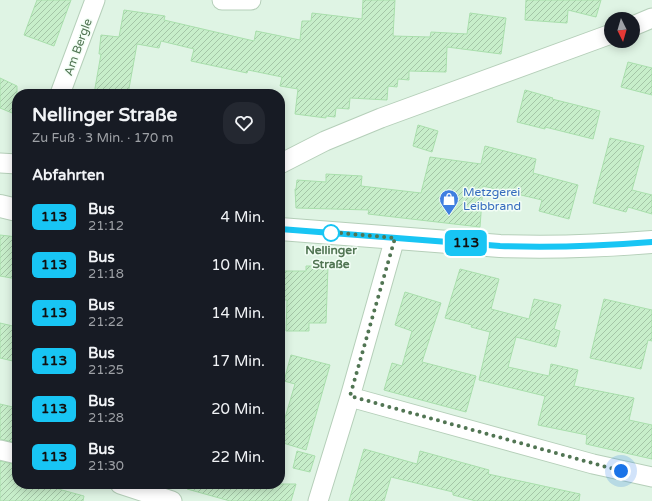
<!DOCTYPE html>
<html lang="de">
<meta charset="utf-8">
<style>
body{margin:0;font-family:"Varela Round",sans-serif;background:#242831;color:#f1f3f6;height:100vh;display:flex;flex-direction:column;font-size:15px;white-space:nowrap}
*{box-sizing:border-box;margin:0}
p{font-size:13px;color:#9ea1a6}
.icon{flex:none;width:22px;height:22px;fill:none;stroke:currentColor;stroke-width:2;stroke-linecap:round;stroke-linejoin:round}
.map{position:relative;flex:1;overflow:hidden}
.drawer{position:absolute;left:12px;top:89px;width:273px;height:400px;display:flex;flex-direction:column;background:#171b24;border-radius:16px;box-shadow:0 2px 10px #0003}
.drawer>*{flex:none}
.badge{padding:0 8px;border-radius:6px;font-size:14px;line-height:26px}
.needle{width:26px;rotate:175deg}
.tools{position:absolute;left:604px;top:12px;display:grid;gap:8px}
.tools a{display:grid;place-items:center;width:36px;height:36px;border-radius:50%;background:#171b24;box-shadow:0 2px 10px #0003;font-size:20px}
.you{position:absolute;width:20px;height:20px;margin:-10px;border:3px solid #fff;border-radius:50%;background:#1a73e8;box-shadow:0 0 0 6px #1a73e833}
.map>.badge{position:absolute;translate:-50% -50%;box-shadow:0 0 0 2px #fff}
h2{padding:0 20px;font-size:15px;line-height:36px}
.round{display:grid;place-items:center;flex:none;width:42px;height:42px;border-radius:16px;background:#242831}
.head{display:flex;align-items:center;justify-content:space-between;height:68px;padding:0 20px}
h1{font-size:19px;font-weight:800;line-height:30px}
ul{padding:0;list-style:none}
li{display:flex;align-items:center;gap:12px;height:48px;padding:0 20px}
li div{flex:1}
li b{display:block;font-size:15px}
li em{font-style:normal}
li .badge{min-width:44px;font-weight:700;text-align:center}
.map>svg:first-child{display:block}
.residential{fill:#dff4e4;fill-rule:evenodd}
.building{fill:url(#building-hatch);stroke:#a9dfac}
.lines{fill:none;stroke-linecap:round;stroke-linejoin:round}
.minor-casing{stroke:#b5cfb9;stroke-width:21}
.tertiary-casing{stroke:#b5cfb9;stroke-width:24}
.minor{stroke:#fff;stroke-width:19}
.tertiary{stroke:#fff;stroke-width:22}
.line-casing{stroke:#fff;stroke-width:9}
.line{stroke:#18c5f4;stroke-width:6}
.walk{stroke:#517553;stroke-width:4;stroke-dasharray:0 7.2}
.stop-dot{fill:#fff;stroke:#18c5f4;stroke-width:2}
.labels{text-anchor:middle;stroke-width:3;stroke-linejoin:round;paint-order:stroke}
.street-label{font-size:12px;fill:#517553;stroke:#f3fef6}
.shop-label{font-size:12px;fill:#366cbe;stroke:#f3fef6;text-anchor:start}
.stop-label{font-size:12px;font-weight:bold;fill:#517553;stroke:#f3fef6}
</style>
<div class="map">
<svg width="652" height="501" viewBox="0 0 652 501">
<defs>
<pattern id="building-hatch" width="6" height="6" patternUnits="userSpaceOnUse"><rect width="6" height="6" fill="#c7eeca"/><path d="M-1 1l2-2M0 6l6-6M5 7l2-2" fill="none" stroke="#a4c5a7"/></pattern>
</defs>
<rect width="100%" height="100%" fill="#edfbf1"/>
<!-- residential -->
<path class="residential" d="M0 0H652V501H0ZM611 19H633V41H611ZM17 94H280V484H17Z"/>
<!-- building -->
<path class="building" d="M37 0H71L54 46 24 35Z
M363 0H395L393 36 430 37 431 32 467 34 470 13 506 18 501 54 447 47 446 72 409 71V80L398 79 397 87 388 86 387 100 350 98 349 109 336 108 335 117 326 116V118L295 114 298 89 280 86 282 77 248 70 247 73 191 61 194 49 161 41 159 48 137 44 128 94H94L101 54H99L101 35 119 37 124 10 165 16 164 20 254 41 256 31 300 40 302 21H311L312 13 362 19Z
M526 0H601L596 17 568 10 567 23 525 20Z
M628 62 652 68V95L621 87Z
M0 78 17 86V115L0 108Z
M525 90 553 98 552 99 600 111 593 139 545 127V129L517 122Z
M418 125 438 131 432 152 413 146Z
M610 138 644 146 632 190 652 195V214L628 207 626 212 593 203Z
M485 146 536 159 533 173 578 185 569 219 539 211 542 200 483 186 480 227 368 214 369 210 296 208 295 189H296L297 180 326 182V174L362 176 361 186 421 193 430 157 481 164Z
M0 235 17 237V279L0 276Z
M306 266H328L326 323H309V331H286L287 300H280V271H306Z
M460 269 499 279 491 309 529 319 534 299 561 305 554 329 560 331 556 347 516 337 508 367 549 376 551 364 578 370 574 386 634 398 629 420 652 425V459L586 444 587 435 538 425 545 396 479 380 490 332 471 327 472 325 445 318Z
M405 292 441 303 422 362 476 376 466 412 384 390 392 363 402 366 412 331 395 325Z
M604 299 652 310V341L648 340 641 369 590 358Z
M0 323 17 327V362L0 358Z
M291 355 330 365 306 450 280 442V435L295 384 284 381Z
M0 404 17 408V443L0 439Z
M364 449 417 464 420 451 489 470 488 474 580 494 579 501H476L453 495V492L391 477 384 501H349Z
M297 451 315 456 310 472 293 468Z
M0 461 17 465V484H40L84 496 83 501H0Z
M188 484H296L291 501H230L187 489Z"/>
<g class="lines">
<!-- minor casing -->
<g class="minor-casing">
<path id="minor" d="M222 0H251
M633 26 652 18
M60 94 95 0
M0 163 17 164
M280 164 325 141 381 118 611 34
M350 397 593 464 652 477
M0 450 17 454
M120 484 172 501
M318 501 350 397 395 238"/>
</g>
<!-- tertiary casing -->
<g class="tertiary-casing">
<path id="tertiary" d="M0 206 17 210
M280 229 500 246C551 248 601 246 652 242"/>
</g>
<!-- minor -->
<use href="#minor" class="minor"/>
<!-- tertiary -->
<use href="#tertiary" class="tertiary"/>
</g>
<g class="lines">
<!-- line casing -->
<g class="line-casing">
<path id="line" d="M280 229 500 246C551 248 601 246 652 242"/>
</g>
<!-- line -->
<use href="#line" class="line"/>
<!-- walk -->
<path class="walk" d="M331 233 329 232 395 238 350 396 621 471"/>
</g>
<!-- icons -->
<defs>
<g id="shop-pin" transform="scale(1)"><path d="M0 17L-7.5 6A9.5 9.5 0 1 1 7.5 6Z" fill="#3f7fe0" stroke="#f3fef6"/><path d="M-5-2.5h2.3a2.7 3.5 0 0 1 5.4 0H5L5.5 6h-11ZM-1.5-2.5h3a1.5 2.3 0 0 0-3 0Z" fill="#fff"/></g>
</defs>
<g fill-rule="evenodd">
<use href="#shop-pin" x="449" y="199"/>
</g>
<!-- markers -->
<circle class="stop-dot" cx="331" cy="233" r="8"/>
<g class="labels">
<!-- street labels -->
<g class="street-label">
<text transform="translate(78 47) rotate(-70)" y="4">Am Bergle</text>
</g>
<!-- shop labels -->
<g class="shop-label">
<text x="463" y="196">Metzgerei<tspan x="463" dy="14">Leibbrand</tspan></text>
</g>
<!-- stop labels -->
<g class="stop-label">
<text x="331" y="254">Nellinger<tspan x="331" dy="14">Straße</tspan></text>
</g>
</g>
</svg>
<div class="tools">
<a><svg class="needle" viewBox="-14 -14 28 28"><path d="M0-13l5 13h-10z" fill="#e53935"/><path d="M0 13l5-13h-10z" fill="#9ea1a6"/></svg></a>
</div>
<div class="you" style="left:621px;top:471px"></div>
<b class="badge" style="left:466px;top:243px;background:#18c5f4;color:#111">113</b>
<section class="drawer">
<div class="head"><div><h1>Nellinger Straße</h1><p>Zu Fuß · 3 Min. · 170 m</p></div><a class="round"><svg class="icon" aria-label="heart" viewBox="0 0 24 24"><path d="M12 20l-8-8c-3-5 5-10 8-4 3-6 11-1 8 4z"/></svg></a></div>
<h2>Abfahrten</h2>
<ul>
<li><span class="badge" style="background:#18c5f4;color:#111">113</span><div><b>Bus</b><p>21:12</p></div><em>4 Min.</em></li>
<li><span class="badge" style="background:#18c5f4;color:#111">113</span><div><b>Bus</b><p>21:18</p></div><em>10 Min.</em></li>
<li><span class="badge" style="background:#18c5f4;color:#111">113</span><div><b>Bus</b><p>21:22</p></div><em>14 Min.</em></li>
<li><span class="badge" style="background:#18c5f4;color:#111">113</span><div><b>Bus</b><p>21:25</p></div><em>17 Min.</em></li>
<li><span class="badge" style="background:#18c5f4;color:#111">113</span><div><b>Bus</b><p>21:28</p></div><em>20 Min.</em></li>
<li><span class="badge" style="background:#18c5f4;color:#111">113</span><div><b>Bus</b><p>21:30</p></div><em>22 Min.</em></li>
</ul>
</section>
</div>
